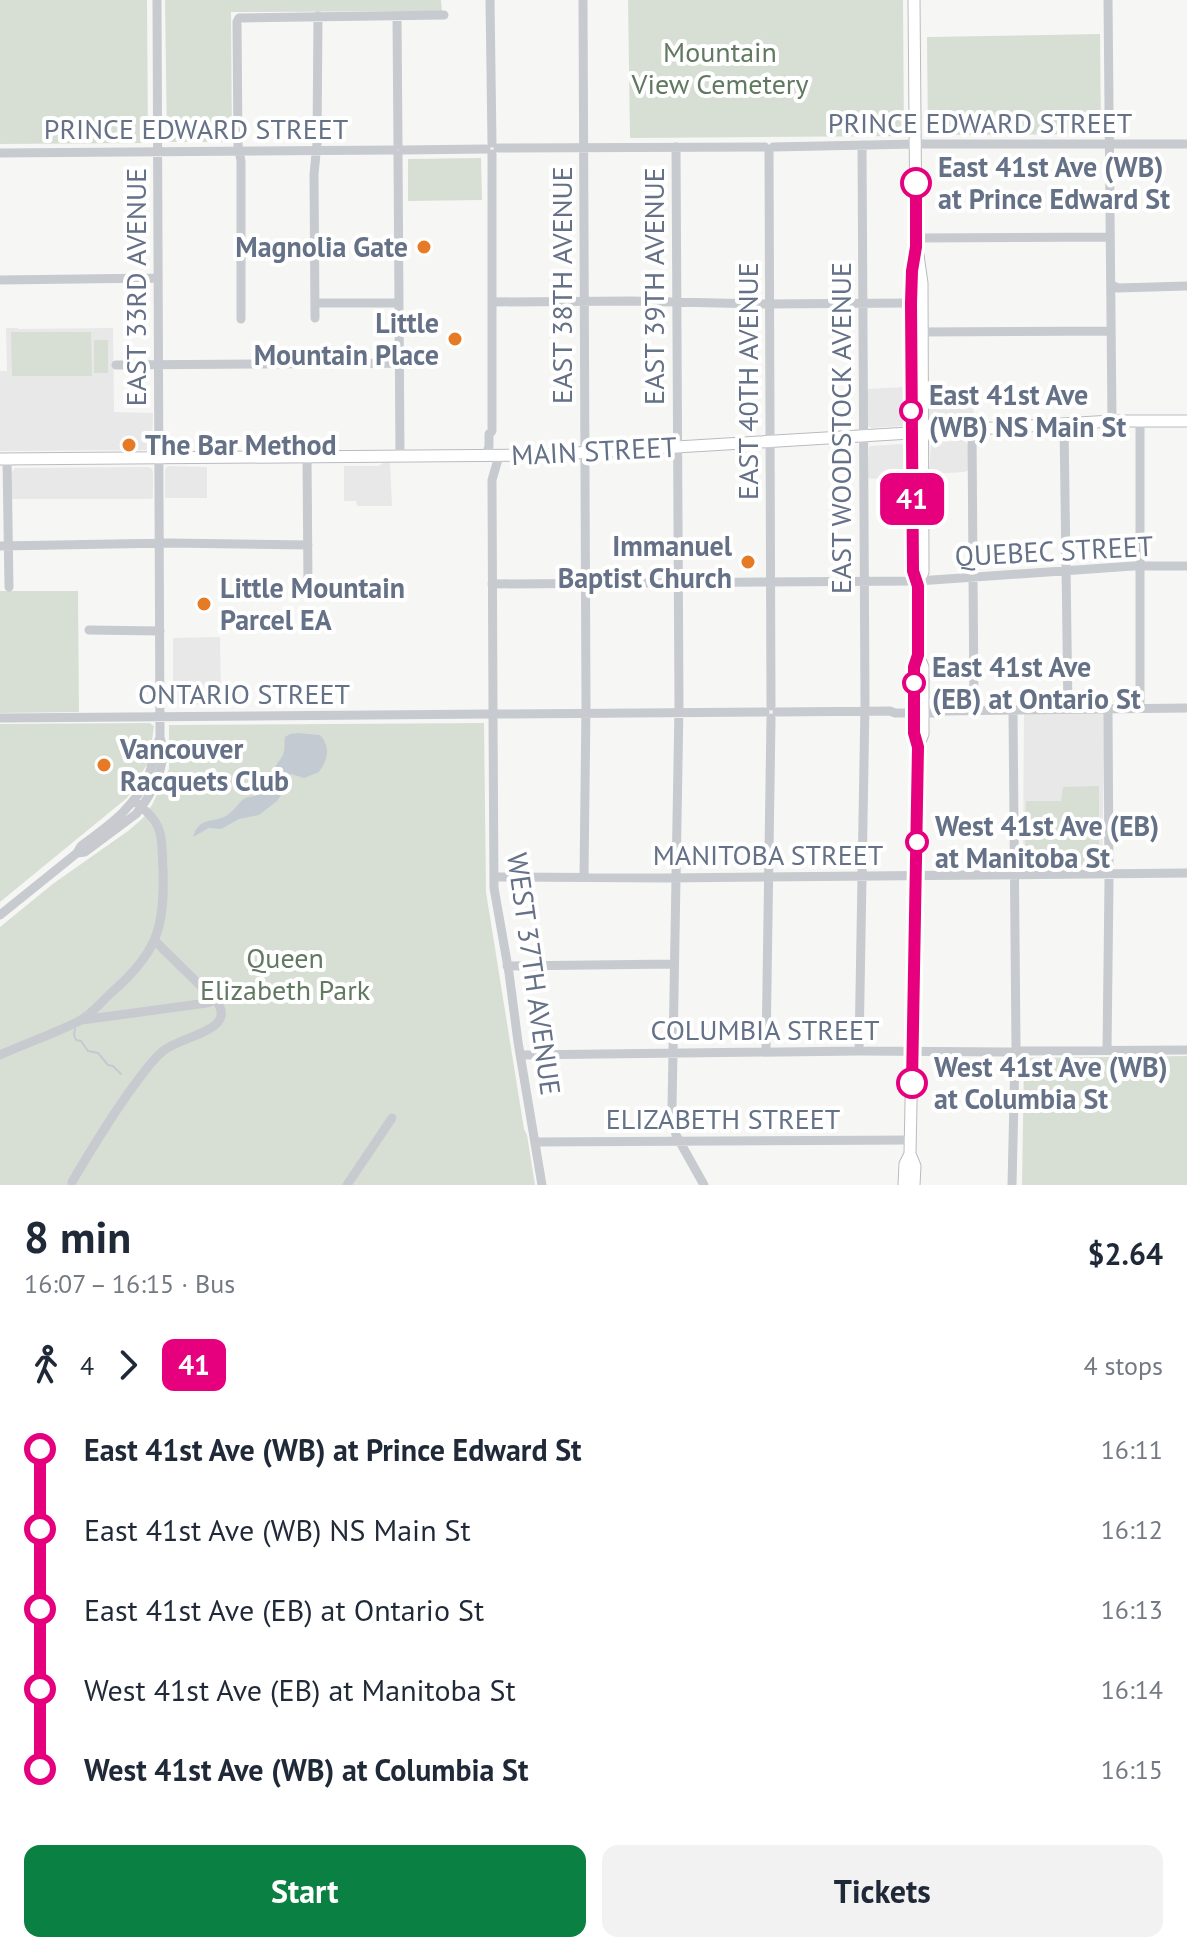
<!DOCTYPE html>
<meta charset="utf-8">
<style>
body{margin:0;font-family:"PT Sans",sans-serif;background:#f2f2f3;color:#1f2937;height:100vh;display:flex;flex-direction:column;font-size:30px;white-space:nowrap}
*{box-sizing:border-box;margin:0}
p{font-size:26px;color:#747a83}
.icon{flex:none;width:44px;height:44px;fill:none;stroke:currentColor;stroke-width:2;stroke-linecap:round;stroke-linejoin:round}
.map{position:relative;height:1185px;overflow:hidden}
.drawer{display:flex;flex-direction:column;background:#fff;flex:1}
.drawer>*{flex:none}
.badge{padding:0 16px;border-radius:12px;font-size:28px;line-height:52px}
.map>.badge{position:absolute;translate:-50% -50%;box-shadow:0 0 0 4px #fff}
.legs{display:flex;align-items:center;gap:12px;height:88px;padding:0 24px;font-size:26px}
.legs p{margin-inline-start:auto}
.overview{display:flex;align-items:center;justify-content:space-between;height:136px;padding:0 24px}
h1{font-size:44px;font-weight:600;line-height:60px}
.cta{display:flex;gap:16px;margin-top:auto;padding:16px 24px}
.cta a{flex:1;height:92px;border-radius:16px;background:#0b8043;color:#fff;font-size:32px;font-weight:600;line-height:92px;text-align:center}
.cta a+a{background:#f2f2f3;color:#1f2937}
ul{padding:0 24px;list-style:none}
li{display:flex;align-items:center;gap:28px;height:80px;font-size:30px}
li i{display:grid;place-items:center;width:12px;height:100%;margin:0 10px;background:currentColor}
li i::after{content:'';width:20px;height:20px;margin:-10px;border:6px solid;border-radius:50%;background:#fff}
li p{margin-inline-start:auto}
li:first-child i{background:linear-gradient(#0000 50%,currentColor 0)}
li:last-child i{background:linear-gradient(currentColor 50%,#0000 0)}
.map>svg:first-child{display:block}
.built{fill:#e7e8e7}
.green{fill:#d7dfd5}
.water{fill:#c4cad1}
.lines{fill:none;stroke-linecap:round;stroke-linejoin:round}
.stream{stroke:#c4cad1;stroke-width:2}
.major-casing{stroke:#b8bbc0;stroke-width:13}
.minor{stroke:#c7cace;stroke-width:9}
.major{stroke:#fff;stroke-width:11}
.line-1-casing{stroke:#fff;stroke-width:18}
.line-1{stroke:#e6007e;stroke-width:12}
.stop-1-dot{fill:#fff;stroke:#e6007e;stroke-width:4}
.poi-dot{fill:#e67a25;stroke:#fff;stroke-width:3}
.labels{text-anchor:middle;stroke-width:8;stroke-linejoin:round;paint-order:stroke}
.park-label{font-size:28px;fill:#617861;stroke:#fff}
.street-label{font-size:28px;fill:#657186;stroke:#fff}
.stop-label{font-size:28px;font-weight:bold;fill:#657186;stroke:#fff;text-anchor:start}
.poi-label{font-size:28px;font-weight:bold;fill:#657186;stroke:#fff;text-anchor:end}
</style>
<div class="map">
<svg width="1187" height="1185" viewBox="0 0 1187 1185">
<rect width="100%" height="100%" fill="#f6f7f4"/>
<!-- built -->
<path class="built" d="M6 328H18V329L113 328 114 412 153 413 152 447 149 450 0 451V371H7Z
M906 387 905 424 902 426 872 428 868 426 867 389Z
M973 388 974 422 930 423 928 420V391Z
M963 440 969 445 970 470 964 472 929 474 931 443Z
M901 444 906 447V476L871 479 868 477 869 447 871 446Z
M383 463H390L392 506H357L356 501H344V466H379Z
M168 466 207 467V498H165V469Z
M148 467 151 468 153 472V498L150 499H12V472L15 468Z
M220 637 221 704 173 705V638Z
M1105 712 1102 866 1023 867 1024 714Z"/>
<!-- green -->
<path class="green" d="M0 0H147L148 143 0 144Z
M165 0H441L442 11 231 12 232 142H167Z
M628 0H903L904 136 630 138Z
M1100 34 1101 134 928 135 927 37Z
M481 158 482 200 408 201V159Z
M11 332H91L92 376H12Z
M94 340H108V373H94Z
M0 591H78L79 712 0 713Z
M150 723 154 726 149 763C141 771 134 788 127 798L0 902V724Z
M484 723 486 892 524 1129 527 1135 535 1185H0V927L54 883 128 831 143 818 152 805 169 769V725Z
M1099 786V864L1025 865 1026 801H1061L1063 787Z
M1187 1056V1185H1022L1024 1058Z"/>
<!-- water -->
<path class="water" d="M298 733 320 735C331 747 328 759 319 772L304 778 291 774 284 780C266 766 281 765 284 751 285 747 284 742 285 737L290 734Z
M260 786 279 791 281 795 277 801 259 815 239 819 221 829 209 828 193 837C200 814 216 825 230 813 241 804 239 797 256 796Z"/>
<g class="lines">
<!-- stream -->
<path class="stream" d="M279 791 282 788 283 779
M75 1029 74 1035 76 1040 81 1041 88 1051 98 1053 108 1065 113 1066 121 1074"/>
<!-- major casing -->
<g class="major-casing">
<path id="major" d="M914 0 916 238 912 271 911 303 913 571 918 581V655L914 667V733L918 747 910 1154 915 1166 914 1185
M0 459 542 455 1112 421H1187
M918 581 923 572 922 283 918 255
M918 655 923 667V734L918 746
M904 1185 905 1164 910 1154"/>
</g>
<!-- minor -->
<path class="minor" d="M490 0 492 143
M583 0 586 705 584 877
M1108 0 1112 421
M397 16 398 145
M676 147 679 706 672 1109 676 1135 704 1185
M773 147 916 144H1187
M498 148 765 147
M403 150 486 149
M769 151 771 706
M0 153 393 150
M398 155 400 457
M916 238 1110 237
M0 280 158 278
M1111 285 1118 288 1187 286
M492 302 630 301 762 304 911 303
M315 303H399
M315 318 314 174 317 144 318 16
M241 319V161L238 145 237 22 239 18 444 15
M922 332 1111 331
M116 365 399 363
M1140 421V708
M1064 424 1068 709
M972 430 974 711
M486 456 489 446V434L492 431V154
M307 458 308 586H353
M7 459 9 587
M0 546 170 543 308 545
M492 584 918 581 1133 566H1187
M89 630 160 631
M493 710 492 480 499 456
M1013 710 1016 1046
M777 712 890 711 895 713H914
M923 713H939L943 711 1187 708
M498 714 765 712
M0 718 488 714
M493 719 494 888 509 973 518 1042 542 1185
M77 853 85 852 136 814C151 796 170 761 160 738L157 0
M494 877 667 878 1187 873
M0 915 77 853 81 846C108 826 136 807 149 774 154 762 154 749 160 738
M507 966 674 964
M82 1020 207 1003 215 1000
M1107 1050 1109 882 1108 708
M766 1051 771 718
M859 1051 865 704 862 145
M1020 1051 1187 1050
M0 1055C26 1043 54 1034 79 1021 91 1015 101 1002 111 993 156 954 165 929 163 870 161 834 165 824 134 801
M520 1055 859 1051 1011 1052
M536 1142 911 1140
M72 1182C92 1148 112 1115 135 1084 144 1072 152 1060 163 1051 181 1036 237 1031 217 1002L155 941
M347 1185 392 1118
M1012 1185 1015 1056"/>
<!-- major -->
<use href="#major" class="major"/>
</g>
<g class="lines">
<!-- line-1 casing -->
<g class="line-1-casing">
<path id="line-1" d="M912 1083 918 747 914 733V667L918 655V586L913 571 911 303 912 271 916 247V183"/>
</g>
<!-- line-1 -->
<use href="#line-1" class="line-1"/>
</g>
<!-- markers -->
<g class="stop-1-dot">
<circle cx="916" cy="183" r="14"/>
<circle cx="911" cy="411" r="10"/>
<circle cx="914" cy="683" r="10"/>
<circle cx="917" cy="842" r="10"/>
<circle cx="912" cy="1083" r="14"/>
</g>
<g class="poi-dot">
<circle cx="424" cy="247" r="8"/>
<circle cx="455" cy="339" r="8"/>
<circle cx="129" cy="445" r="8"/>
<circle cx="748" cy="562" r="8"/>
<circle cx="204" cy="604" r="8"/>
<circle cx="104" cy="765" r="8"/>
</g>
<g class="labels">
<!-- park labels -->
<g class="park-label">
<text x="720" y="62">Mountain<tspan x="720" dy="32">View Cemetery</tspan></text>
<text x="285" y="968">Queen<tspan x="285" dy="32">Elizabeth Park</tspan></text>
</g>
<!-- street labels -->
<g class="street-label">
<text x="980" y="133">PRINCE EDWARD STREET</text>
<text x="196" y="139">PRINCE EDWARD STREET</text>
<text transform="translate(562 285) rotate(-90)" y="10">EAST 38TH AVENUE</text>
<text transform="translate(654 286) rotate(-90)" y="10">EAST 39TH AVENUE</text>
<text transform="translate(136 287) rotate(-90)" y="10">EAST 33RD AVENUE</text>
<text transform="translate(748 381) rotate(-90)" y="10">EAST 40TH AVENUE</text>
<text transform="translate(841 428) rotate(-90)" y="10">EAST WOODSTOCK AVENUE</text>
<text transform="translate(594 451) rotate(-3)" y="10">MAIN STREET</text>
<text transform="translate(1054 551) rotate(-3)" y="10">QUEBEC STREET</text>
<text x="244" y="704">ONTARIO STREET</text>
<text x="768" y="865">MANITOBA STREET</text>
<text transform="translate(534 974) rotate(82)" y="10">WEST 37TH AVENUE</text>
<text x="765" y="1040">COLUMBIA STREET</text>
<text x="723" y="1129">ELIZABETH STREET</text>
</g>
<!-- stop labels -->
<g class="stop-label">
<text x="938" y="177">East 41st Ave (WB)<tspan x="938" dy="32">at Prince Edward St</tspan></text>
<text x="929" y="405">East 41st Ave<tspan x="929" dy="32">(WB) NS Main St</tspan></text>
<text x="932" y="677">East 41st Ave<tspan x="932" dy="32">(EB) at Ontario St</tspan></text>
<text x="935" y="836">West 41st Ave (EB)<tspan x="935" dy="32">at Manitoba St</tspan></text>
<text x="934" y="1077">West 41st Ave (WB)<tspan x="934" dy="32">at Columbia St</tspan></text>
</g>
<!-- poi labels -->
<g class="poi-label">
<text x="408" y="257">Magnolia Gate</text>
<text x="439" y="333">Little<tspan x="439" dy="32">Mountain Place</tspan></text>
<text x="145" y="455" text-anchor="start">The Bar Method</text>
<text x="732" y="556">Immanuel<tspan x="732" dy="32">Baptist Church</tspan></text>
<text x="220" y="598" text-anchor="start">Little Mountain<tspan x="220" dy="32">Parcel EA</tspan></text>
<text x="120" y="759" text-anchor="start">Vancouver<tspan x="120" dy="32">Racquets Club</tspan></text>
</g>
</g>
</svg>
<b class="badge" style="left:912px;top:499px;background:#e6007e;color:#fff">41</b>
</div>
<section class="drawer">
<div class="overview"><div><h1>8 min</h1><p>16:07 – 16:15 · Bus</p></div><b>$2.64</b></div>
<div class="legs"><svg class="icon" aria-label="walk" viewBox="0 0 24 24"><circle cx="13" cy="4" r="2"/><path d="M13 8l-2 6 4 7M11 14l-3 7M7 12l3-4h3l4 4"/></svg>4<svg class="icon" aria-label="forward" viewBox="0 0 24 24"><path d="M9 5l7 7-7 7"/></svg><b class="badge" style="background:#e6007e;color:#fff">41</b><p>4 stops</p></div>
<ul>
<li><i style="color:#e6007e"></i><b>East 41st Ave (WB) at Prince Edward St</b><p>16:11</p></li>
<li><i style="color:#e6007e"></i><span>East 41st Ave (WB) NS Main St</span><p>16:12</p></li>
<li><i style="color:#e6007e"></i><span>East 41st Ave (EB) at Ontario St</span><p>16:13</p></li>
<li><i style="color:#e6007e"></i><span>West 41st Ave (EB) at Manitoba St</span><p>16:14</p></li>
<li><i style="color:#e6007e"></i><b>West 41st Ave (WB) at Columbia St</b><p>16:15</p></li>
</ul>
<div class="cta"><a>Start</a><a>Tickets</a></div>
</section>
